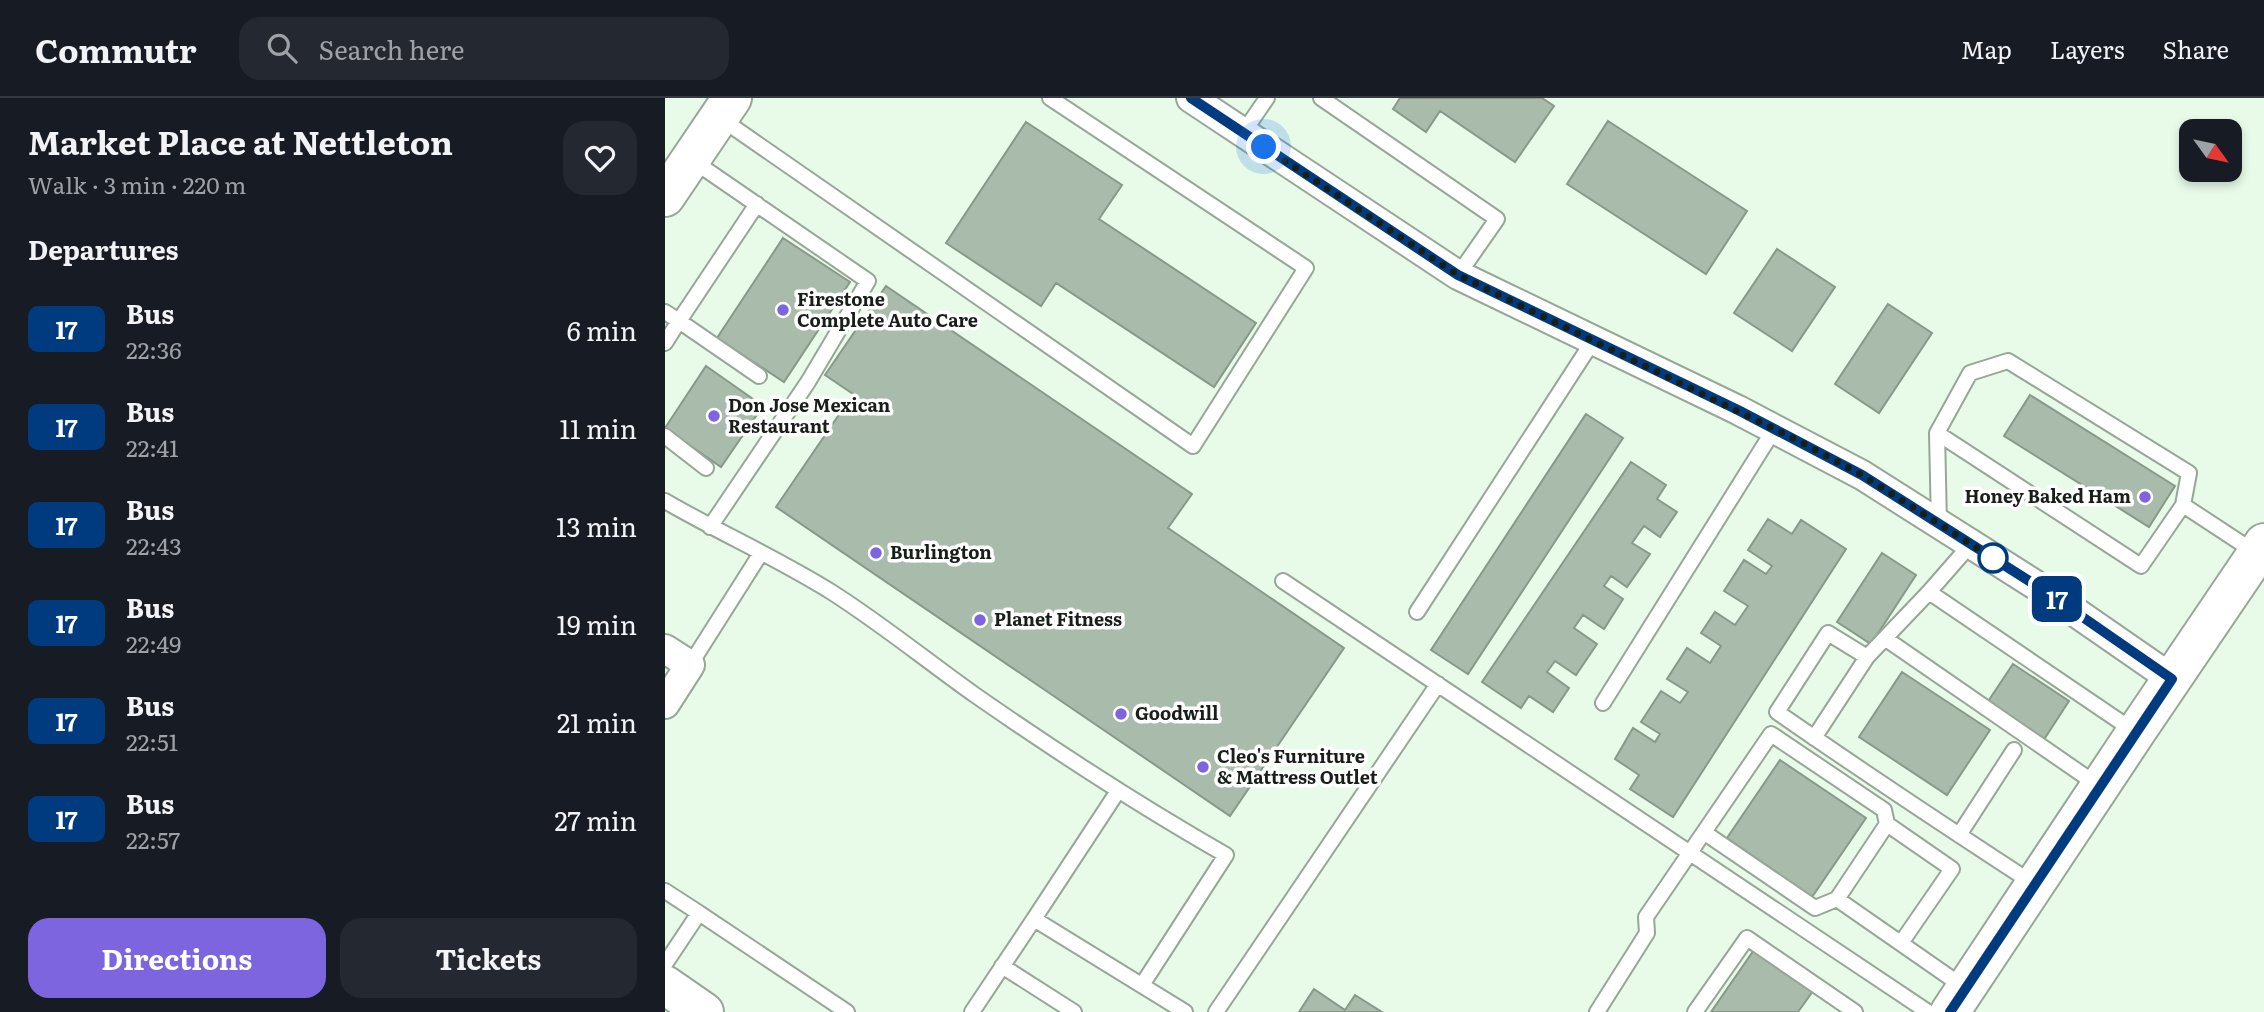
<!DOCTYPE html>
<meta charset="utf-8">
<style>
body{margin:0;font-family:Literata,serif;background:#242831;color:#f1f3f6;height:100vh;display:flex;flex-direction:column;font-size:26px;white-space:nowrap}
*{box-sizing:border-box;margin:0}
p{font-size:23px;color:#9ea1a6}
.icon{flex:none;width:38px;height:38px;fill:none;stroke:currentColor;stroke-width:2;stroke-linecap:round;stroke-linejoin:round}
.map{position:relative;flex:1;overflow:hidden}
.sheet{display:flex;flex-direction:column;background:#171b24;width:665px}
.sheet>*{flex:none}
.badge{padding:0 14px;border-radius:10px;font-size:24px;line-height:46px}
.needle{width:46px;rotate:123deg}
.buttons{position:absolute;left:1514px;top:21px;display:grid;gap:14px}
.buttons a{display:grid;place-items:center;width:63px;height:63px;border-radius:14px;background:#171b24;box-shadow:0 4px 10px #0003;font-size:35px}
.you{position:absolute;width:35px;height:35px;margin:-18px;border:5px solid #fff;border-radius:50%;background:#1a73e8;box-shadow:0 0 0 10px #1a73e833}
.map>.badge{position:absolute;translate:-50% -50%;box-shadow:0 0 0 4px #fff}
h2{padding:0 28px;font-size:26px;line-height:63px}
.round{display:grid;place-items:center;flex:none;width:74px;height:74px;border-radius:21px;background:#242831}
.overview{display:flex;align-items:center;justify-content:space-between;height:119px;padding:0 28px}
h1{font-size:33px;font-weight:700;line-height:52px}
.cta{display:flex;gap:14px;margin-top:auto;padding:14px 28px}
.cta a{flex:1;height:80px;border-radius:21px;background:#7d65e0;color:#fff;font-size:28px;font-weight:700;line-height:80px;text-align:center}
.cta a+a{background:#242831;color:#f1f3f6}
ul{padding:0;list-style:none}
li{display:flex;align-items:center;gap:21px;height:98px;padding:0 28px}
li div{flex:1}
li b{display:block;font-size:26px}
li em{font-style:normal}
li .badge{min-width:77px;font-weight:700;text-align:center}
header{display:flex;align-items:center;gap:42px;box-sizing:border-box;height:98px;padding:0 35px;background:#171b24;border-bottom:2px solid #363941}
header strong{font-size:33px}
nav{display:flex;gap:38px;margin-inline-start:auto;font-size:24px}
.search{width:490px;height:63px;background:#242831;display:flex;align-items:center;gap:18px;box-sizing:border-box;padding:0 24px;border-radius:21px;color:#9ea1a6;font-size:26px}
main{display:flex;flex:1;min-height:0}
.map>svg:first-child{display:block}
.building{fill:#a9bbab;stroke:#889989;stroke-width:2}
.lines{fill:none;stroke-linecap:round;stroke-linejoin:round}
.lane-casing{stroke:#96a797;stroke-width:18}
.street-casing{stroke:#96a797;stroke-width:32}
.secondary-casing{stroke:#96a797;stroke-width:42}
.lane{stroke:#fff;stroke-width:14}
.street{stroke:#fff;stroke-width:28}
.secondary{stroke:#fff;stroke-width:38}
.line-casing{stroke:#fff;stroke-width:16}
.line{stroke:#003b80;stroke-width:10}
.walk{stroke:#181f19;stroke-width:7;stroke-dasharray:0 12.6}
.poi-dot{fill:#7d65e0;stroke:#fff;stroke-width:2.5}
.stop-dot{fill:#fff;stroke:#003b80;stroke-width:3.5}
.labels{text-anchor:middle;stroke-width:7;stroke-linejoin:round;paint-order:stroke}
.poi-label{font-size:18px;font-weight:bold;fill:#181f19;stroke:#fff;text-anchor:start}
</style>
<header>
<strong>Commutr</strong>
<div class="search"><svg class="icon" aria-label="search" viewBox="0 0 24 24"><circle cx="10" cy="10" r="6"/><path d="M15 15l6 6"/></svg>Search here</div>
<nav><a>Map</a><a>Layers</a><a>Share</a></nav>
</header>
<main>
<section class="sheet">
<div class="overview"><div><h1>Market Place at Nettleton</h1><p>Walk · 3 min · 220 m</p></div><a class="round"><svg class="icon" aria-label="heart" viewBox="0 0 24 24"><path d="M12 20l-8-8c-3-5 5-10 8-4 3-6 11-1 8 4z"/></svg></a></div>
<h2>Departures</h2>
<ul>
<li><span class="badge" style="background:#003b80;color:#fff">17</span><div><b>Bus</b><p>22:36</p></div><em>6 min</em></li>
<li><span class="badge" style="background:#003b80;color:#fff">17</span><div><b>Bus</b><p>22:41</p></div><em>11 min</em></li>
<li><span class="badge" style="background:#003b80;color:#fff">17</span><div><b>Bus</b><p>22:43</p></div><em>13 min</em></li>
<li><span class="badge" style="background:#003b80;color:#fff">17</span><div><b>Bus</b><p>22:49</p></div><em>19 min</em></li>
<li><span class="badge" style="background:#003b80;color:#fff">17</span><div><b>Bus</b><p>22:51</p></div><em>21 min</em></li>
<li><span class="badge" style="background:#003b80;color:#fff">17</span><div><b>Bus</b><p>22:57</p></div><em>27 min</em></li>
</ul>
<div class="cta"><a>Directions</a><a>Tickets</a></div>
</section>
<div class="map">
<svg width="1599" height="914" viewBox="0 0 1599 914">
<rect width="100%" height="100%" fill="#e8fbe9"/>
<!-- building -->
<path class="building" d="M735 0H877L889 8 850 64 775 13 761 34 728 11Z
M943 23 1082 113 1041 176 902 86Z
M361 24 457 87 434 121 591 225 549 289 391 185 376 208 281 145Z
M118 140 185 184 119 284 52 240Z
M1112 151 1170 189 1127 253 1069 215Z
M221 188 527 396 503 430 679 550 565 718 111 409 188 296 160 277Z
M1223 206 1267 235 1214 315 1170 286Z
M41 268 98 308 56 369 0 330Z
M1365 297 1510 388 1484 429 1339 338Z
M921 316 958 340 803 576 766 552Z
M966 364 1001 387 992 401 1012 414 995 439 979 428 967 445 985 456 962 489 946 478 939 488 958 501 939 531 918 517 909 530 932 546 911 577 890 563 882 574 904 590 888 614 864 598 856 610 817 584Z
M1103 421 1127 436 1136 422 1181 451 1008 719 965 691 974 677 950 661 968 630 990 644 995 636 976 624 996 593 1015 605 1023 594 1002 581 1022 550 1045 565 1056 548 1036 535 1050 514 1070 527 1083 508 1059 493 1079 462 1101 476 1107 468 1083 452Z
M1217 455 1251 477 1206 546 1172 524Z
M1348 566 1404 603 1378 643 1322 605Z
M1237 574 1325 632 1282 697 1194 639Z
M1115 662 1201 720 1147 799 1062 740Z
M1089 852 1148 893 1133 914H1046Z
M649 891 680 912 690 897 717 914H634Z"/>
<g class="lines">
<!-- lane casing -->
<g class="lane-casing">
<path id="lane" d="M656 0 832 121 793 177
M55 20 528 348 641 170 385 0
M578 35 602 0
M27 62 203 183 143 284 45 429
M0 214 14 223 92 106
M0 245 14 223 94 278
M1272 335 1476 468 1518 407
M0 338 41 370
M0 403C55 435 114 461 168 495 218 527 262 563 310 597 392 654 475 708 561 757L477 887
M1274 426 1272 335 1305 275 1343 263 1524 375 1518 407 1591 455
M1306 446 1264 494 1469 633
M618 483 1263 914
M752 514 928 243
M1221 541 1434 688
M1202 559 1264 494
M25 567 96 455
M938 605 1110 330
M1149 640 1202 559 1163 535 1112 614C1197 673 1283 730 1369 786
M1222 726 1287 771 1236 845
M1040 735 1150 810 1172 801 1300 890
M1294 737 1349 652
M0 793 34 815
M369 821 453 693
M0 866 34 815 182 914
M337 868 409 914
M307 914 369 821 520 914
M551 914 773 586
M932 914 982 835 981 819 1106 636 1219 712 1222 726 1172 801
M1030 914 1082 840 1190 914"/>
</g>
<!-- street casing -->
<g class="street-casing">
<path id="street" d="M526 0 793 177 1073 312 1197 377 1380 493 1507 581
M0 551 25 567 0 606"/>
</g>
<!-- secondary casing -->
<g class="secondary-casing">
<path id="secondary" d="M0 99 67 0
M0 887 39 914
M1285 914 1471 634 1599 445"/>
</g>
<!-- lane -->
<use href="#lane" class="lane"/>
<!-- street -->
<use href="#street" class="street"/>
<!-- secondary -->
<use href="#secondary" class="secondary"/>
</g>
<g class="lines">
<!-- line casing -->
<g class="line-casing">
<path id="line" d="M526 0 793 177 1073 312 1197 377 1380 493 1507 581 1285 914"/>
</g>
<!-- line -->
<use href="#line" class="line"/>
<!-- walk -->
<path class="walk" d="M599 49 793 177 1136 344 1197 377 1328 460"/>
</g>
<!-- markers -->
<g class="poi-dot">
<circle cx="118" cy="212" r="7"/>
<circle cx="49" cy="318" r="7"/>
<circle cx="1480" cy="399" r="7"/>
<circle cx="211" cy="455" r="7"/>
<circle cx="315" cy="522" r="7"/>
<circle cx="456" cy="616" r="7"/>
<circle cx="538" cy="669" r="7"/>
</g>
<circle class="stop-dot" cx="1328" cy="460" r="14"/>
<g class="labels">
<!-- poi labels -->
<g class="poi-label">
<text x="132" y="208">Firestone<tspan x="132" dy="21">Complete Auto Care</tspan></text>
<text x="63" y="314">Don Jose Mexican<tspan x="63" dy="21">Restaurant</tspan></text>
<text x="1466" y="405" text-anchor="end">Honey Baked Ham</text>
<text x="225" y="461">Burlington</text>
<text x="329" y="528">Planet Fitness</text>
<text x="470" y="622">Goodwill</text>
<text x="552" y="665">Cleo's Furniture<tspan x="552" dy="21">&amp; Mattress Outlet</tspan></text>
</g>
</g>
</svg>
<div class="buttons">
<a><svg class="needle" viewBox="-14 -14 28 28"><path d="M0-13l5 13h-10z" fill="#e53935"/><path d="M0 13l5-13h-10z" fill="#9ea1a6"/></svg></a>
</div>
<div class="you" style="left:599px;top:49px"></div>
<b class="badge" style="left:1392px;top:501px;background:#003b80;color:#fff">17</b>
</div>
</main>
